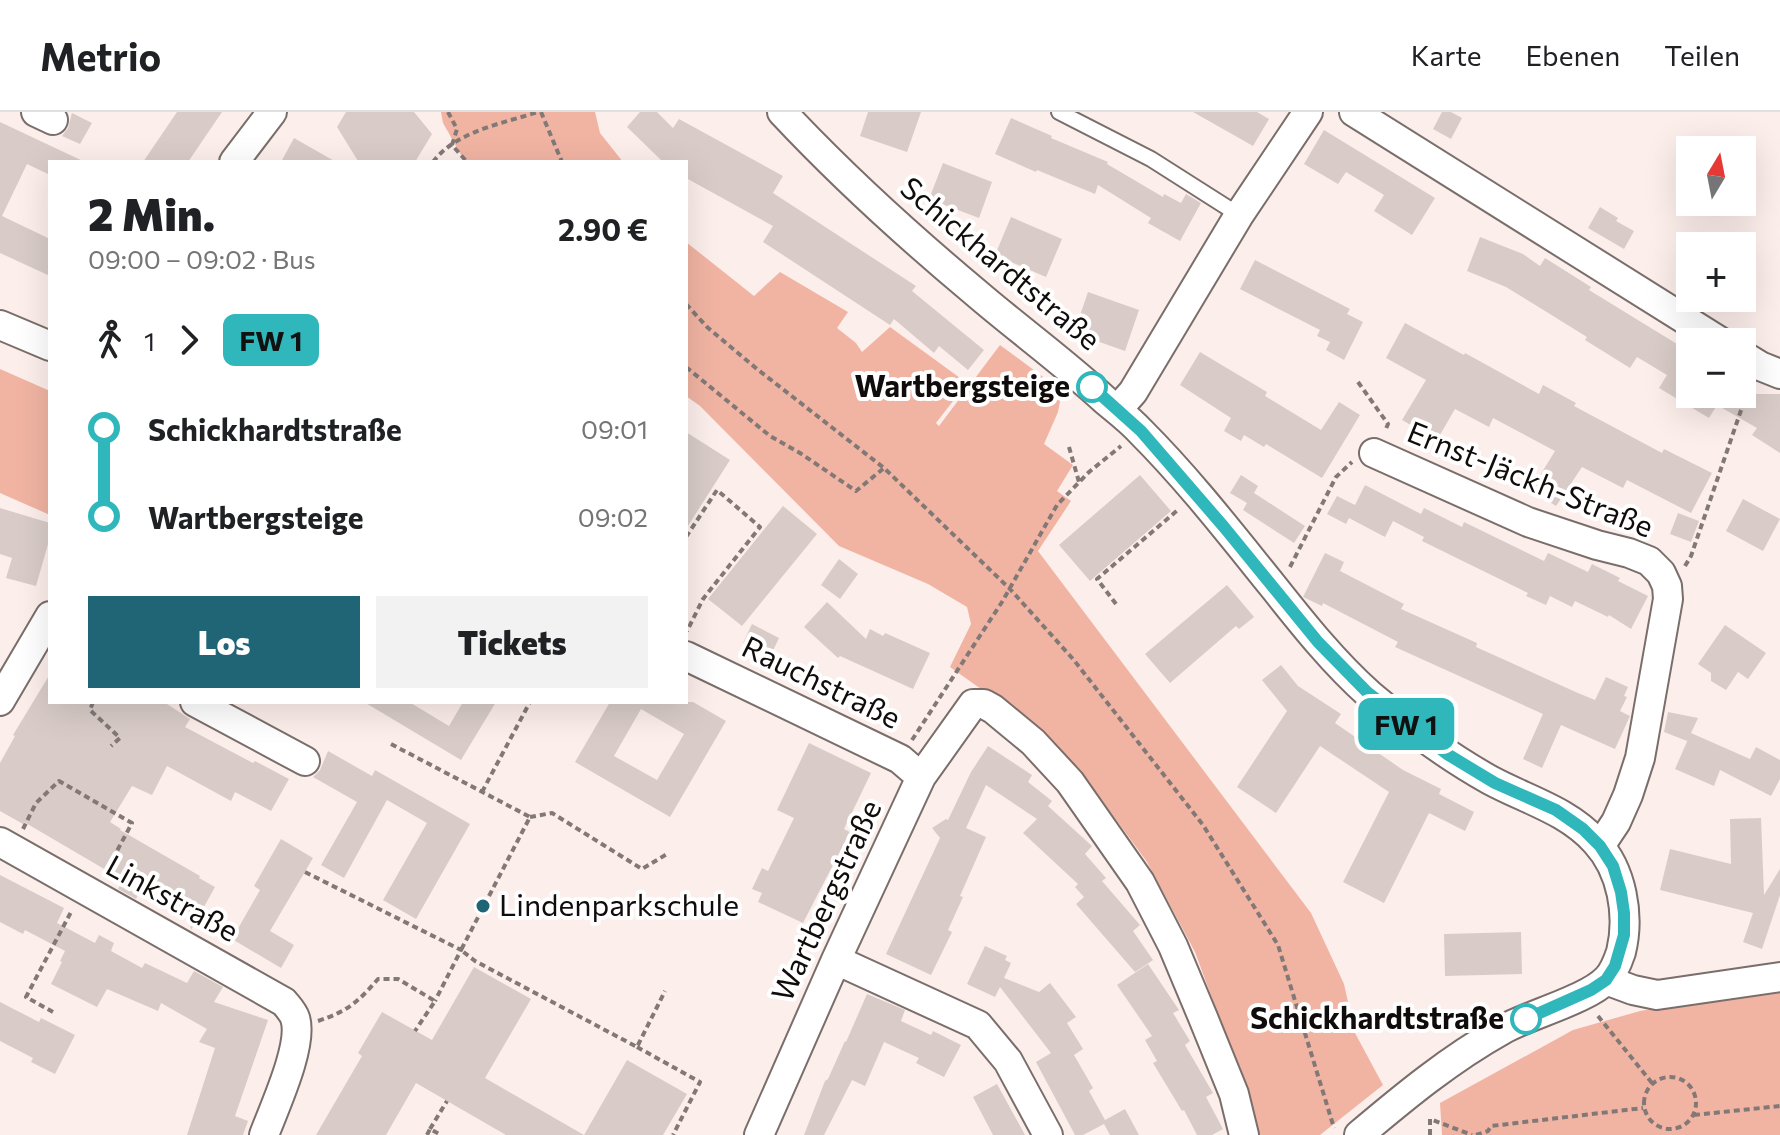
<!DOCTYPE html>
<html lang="de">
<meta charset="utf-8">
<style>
body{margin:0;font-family:Commissioner,sans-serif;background:#f2f2f2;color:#202124;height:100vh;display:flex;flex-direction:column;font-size:30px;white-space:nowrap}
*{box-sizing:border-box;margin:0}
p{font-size:26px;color:#757577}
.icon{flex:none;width:44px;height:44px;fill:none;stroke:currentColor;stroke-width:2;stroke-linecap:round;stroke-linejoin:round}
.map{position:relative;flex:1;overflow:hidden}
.panel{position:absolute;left:48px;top:48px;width:640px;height:544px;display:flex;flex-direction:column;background:#fff;border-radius:0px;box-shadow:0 8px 32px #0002}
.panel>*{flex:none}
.badge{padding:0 16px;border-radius:12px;font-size:28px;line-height:52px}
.needle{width:52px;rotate:10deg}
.fabs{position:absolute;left:1676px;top:24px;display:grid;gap:16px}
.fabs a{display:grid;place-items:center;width:80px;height:80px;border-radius:0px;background:#fff;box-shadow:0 8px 32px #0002;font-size:40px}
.map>.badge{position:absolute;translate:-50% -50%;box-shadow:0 0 0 4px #fff}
.legs{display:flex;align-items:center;gap:12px;height:88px;padding:0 40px;font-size:26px}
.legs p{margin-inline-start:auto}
.overview{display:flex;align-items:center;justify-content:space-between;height:136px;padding:0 40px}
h1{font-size:44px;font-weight:800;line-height:60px}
.action{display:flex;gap:16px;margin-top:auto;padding:16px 40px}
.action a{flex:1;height:92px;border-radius:0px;background:#1f6575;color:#fff;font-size:32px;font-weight:800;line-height:92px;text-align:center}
.action a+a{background:#f2f2f2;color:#202124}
ul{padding:0 40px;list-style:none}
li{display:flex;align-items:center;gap:28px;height:88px;font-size:30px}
li i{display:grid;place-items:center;width:12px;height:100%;margin:0 10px;background:currentColor}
li i::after{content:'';width:20px;height:20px;margin:-10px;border:6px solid;border-radius:50%;background:#fff}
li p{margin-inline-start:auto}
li:first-child i{background:linear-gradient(#0000 50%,currentColor 0)}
li:last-child i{background:linear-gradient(currentColor 50%,#0000 0)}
header{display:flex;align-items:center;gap:48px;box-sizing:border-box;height:112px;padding:0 40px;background:#fff;border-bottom:2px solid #e0e0e0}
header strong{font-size:38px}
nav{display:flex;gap:44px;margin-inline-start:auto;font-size:28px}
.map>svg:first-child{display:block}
.green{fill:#f1b4a3}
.building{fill:#d9ccc8;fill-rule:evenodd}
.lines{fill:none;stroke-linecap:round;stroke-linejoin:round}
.lane-casing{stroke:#7a6e6b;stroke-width:18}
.street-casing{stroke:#7a6e6b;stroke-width:32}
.path{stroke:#827977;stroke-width:4;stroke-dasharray:6 4;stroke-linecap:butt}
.lane{stroke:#fff;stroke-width:14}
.street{stroke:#fff;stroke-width:28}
.line-1-casing{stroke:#fff;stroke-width:18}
.line-1{stroke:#2fb7bc;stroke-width:12}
.stop-1-dot{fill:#fff;stroke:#2fb7bc;stroke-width:4}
.poi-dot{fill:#1f6575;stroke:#fff;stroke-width:3}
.labels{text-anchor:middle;stroke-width:8;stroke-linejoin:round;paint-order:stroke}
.street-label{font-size:30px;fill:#100c0b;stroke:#fff}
.stop-label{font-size:30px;font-weight:bold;fill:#100c0b;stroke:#fff;text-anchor:end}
.poi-label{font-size:30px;fill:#100c0b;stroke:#fff;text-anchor:start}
</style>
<header>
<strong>Metrio</strong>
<nav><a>Karte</a><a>Ebenen</a><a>Teilen</a></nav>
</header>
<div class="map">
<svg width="1780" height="1023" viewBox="0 0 1780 1023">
<rect width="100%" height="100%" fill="#fceeeb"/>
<!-- green -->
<path class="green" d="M441 0H595L600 21 623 50H465L443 11Z
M686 130 754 184 780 160 848 200 837 216 856 231 862 240 890 215 967 271 936 311 939 314 1000 233 1062 279 1058 300 1044 332 1073 353 1057 379 1071 389 1038 439 1311 801 1344 872 1355 921 1383 973 1320 1023H1258L1242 968 1195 840 1147 750 1084 664 1012 599 950 555 971 512 967 495 928 472 839 434 700 294 686 284Z
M0 257 50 279V403L0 381Z
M1780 875V1023H1442L1440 991 1573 918 1640 899Z"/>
<!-- building -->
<path class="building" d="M177 0H222L188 50H143Z
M346 0H414L432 22 415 50 358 49 337 15Z
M640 0H657L673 16 679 7 783 64 773 81 916 174 912 179 984 238 968 258 939 234 934 241 894 207 890 213 763 130 773 114 686 66V50H663L627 15Z
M868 0H921L907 40 860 24Z
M1193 0H1257L1269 7 1253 34Z
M1442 0H1451L1462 6 1451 27 1433 17Z
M72 1 92 11 80 32 62 24 68 16Z
M1011 6 1052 24 1051 26 1108 50 1107 52 1163 85 1164 82 1181 91 1186 82 1201 91 1180 129 1148 111 1151 106 1098 73 1095 82 1037 58 1036 60 995 42Z
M0 10 85 50H50V63L27 52 2 104 50 127V164L0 141Z
M1324 18 1435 86 1412 123 1374 99 1384 83 1346 60 1338 72 1304 52Z
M294 26 336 50H281Z
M943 51 992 70 979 106 929 87Z
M1600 95 1618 106 1616 109 1634 119 1624 137 1588 116Z
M1011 105 1062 127 1046 165 995 143Z
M1480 125 1523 142 1540 154 1545 146 1591 175 1589 178 1690 240V282H1780V341L1752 323 1757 316 1717 293 1709 306 1659 276 1667 263 1637 245 1630 256 1585 228 1587 225 1506 175 1467 159Z
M1255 148 1350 197 1347 202 1363 210 1344 248 1326 238 1330 230 1317 224 1320 218 1240 177Z
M1088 180 1139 198 1125 239 1074 221Z
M1405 211 1464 243 1465 241 1539 282 1543 273 1576 291 1574 294 1662 341 1664 337 1712 361 1691 401 1627 368 1623 376 1582 355 1556 394 1531 378 1555 339 1493 306 1489 315 1455 297 1437 328 1402 308 1426 268 1386 246Z
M1200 240 1267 280 1265 284 1321 318 1339 290 1360 303 1322 366 1266 332 1264 335 1244 323 1241 329 1224 319 1231 306 1180 273Z
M686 320 730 348 686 417Z
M1140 363 1171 399 1090 469 1059 433Z
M1241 363 1258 374 1254 381 1305 414 1294 431 1243 398 1247 391 1230 381Z
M1365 373 1421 402 1424 396 1462 415 1464 410 1544 449 1548 441 1588 460 1592 452 1620 466 1618 469 1648 484 1631 517 1609 503 1608 505 1575 489 1572 495 1550 484 1546 493 1526 484 1528 481 1422 429 1424 425 1393 409 1385 425 1349 406 1346 412 1327 402 1337 384 1355 393Z
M1743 387 1780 407 1763 439 1726 419Z
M783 394 817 422 742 514 708 487Z
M0 396 50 411V425L36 474 6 466 12 446 0 442Z
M1678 401 1699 409 1691 430 1670 422Z
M1325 441 1344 450 1340 459 1404 492 1401 497 1477 531 1476 535 1578 581 1595 588 1606 565 1628 575 1624 584 1627 585 1620 599 1630 604 1615 637 1561 613 1542 656 1523 647 1543 602 1395 535 1398 530 1323 491 1322 494 1303 485Z
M839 447 858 462 840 487 821 473Z
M1227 473 1254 505 1239 517 1236 514 1170 571 1145 542Z
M827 490 866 527 870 517 883 524 885 521 930 541 913 577 840 544 838 546 804 515Z
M752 512 779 526 770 545 743 531Z
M1725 513 1766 541 1748 567 1738 560 1726 578 1711 569V561L1698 552Z
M1281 553 1298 574 1341 602 1335 611 1403 658 1441 677 1439 682 1474 700 1465 719 1429 701 1384 791 1343 770 1389 680 1320 634 1276 701 1237 675 1287 599 1262 568Z
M50 562V590H164L190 607 185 615 253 651 255 649 289 667 271 699 235 680 231 689 167 654 152 683 132 674 110 710 121 717 120 718 200 764 199 766 215 775 191 818 187 798 154 779 152 782 141 776 136 787 118 777 123 768 24 710 23 712 0 699V651L15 624 13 623Z
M364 590H409L449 614 463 590H496L461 648Z
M610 590H693L726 609 670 705 575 650ZM641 597 684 622 657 668 614 644Z
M1668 600 1698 606 1691 621 1750 647 1756 635 1780 648V667L1771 684 1720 658 1714 674 1675 657 1689 625 1687 629 1664 620Z
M809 631 871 661 844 717 850 720 803 811 758 790 762 781 752 777 762 756 768 759 794 706 777 698Z
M988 634 1032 663 1028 670 1052 689 1048 694 1092 734 1085 742 1106 766 1102 769 1140 813 1133 819 1153 848 1135 860 1076 792 1084 785 1075 775 1078 772 1023 721 1037 707 986 673 966 716 986 725 960 784 963 785 948 818 952 820 931 863 886 842 940 726 932 716 946 707 948 708 971 660Z
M328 639 372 664 375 658 470 712 416 807 383 788 427 711 387 688 344 766 321 753 357 690 313 665 320 658Z
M1761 706 1764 783 1780 757V783L1762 837 1743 830 1753 801 1660 778 1670 737 1731 752 1730 707Z
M281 727 313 746 270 819 294 833 281 856 232 827 260 778 254 774Z
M0 763 64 796 57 811 95 831 99 823 114 831 111 839 142 856 145 851 187 871 194 859 223 875 214 890 268 908 235 1004 248 1009 243 1023H187L215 936 199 930 207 917 161 891 158 899 107 877 97 895 51 872 62 850 60 849 65 839 25 818 23 822 0 810Z
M1521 820 1522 862 1445 864 1444 822Z
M985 834 1007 844 1005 848 1011 851 1004 866 1039 880 1050 871 1076 905 1067 911 1083 937 1074 943 1093 976 1089 979 1105 1008 1125 997 1139 1023H1110L1104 1012 1083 1023H1075L1036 950 1051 941 1000 875 995 885 967 872Z
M1148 852 1179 898 1173 901 1190 929 1185 933 1213 981 1206 985 1223 1017 1212 1023H1197L1184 998 1182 999 1153 951 1157 949 1145 928 1152 924 1117 873Z
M474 855 531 887 485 966 584 1023 627 948 687 982 663 1023H506L416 971 386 1023H316L362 944 358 941 382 900 432 928Z
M867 882 905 898 901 909 931 923 933 919 961 933 944 965 916 951 919 946 884 930 865 974 852 968 824 1023H804L825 969 828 967 845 929 846 930Z
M0 890 39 910 41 906 75 923 55 962 31 950 33 946 0 929Z
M997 972 1025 1023H993L973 985Z"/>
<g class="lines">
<!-- lane casing -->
<g class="lane-casing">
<path id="lane" d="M1059 0 1151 47 1239 103"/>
</g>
<!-- street casing -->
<g class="street-casing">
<path id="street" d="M36 0 53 8
M782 0C842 64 908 124 975 180 1018 217 1064 250 1106 289 1118 299 1130 308 1141 320 1188 367 1230 421 1272 473 1303 512 1333 550 1370 583 1408 615 1447 644 1490 668 1527 688 1567 698 1596 730 1622 758 1630 803 1621 840 1618 849 1614 860 1607 867 1587 888 1530 902 1502 918 1450 947 1404 985 1359 1023
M1354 0 1721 230
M234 50 272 0
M0 213 50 234
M1742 243 1760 254 1780 262
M1117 298 1133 280 1239 103 1308 0
M1374 341 1528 410 1597 433 1629 441 1649 449 1661 461 1667 474 1668 487 1640 646 1628 683 1616 710 1600 734
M686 544 900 647 921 665
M0 589 50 504
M195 590 305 649
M0 730 284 890C288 895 293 900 295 906 304 932 274 996 264 1023
M836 848 978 913 1008 949 1048 1023
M1606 868 1633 878 1657 883 1780 865
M759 1023 836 848 921 665 973 592H984L993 597 1033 630 1070 670 1140 770 1173 834 1204 908 1234 982 1244 1023"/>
</g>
<!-- path -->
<path class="path" d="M448 0 457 17 452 33 467 50
M541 0 562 50
M433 50C456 19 504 11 538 0
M686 192 707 215 757 257 884 356 1010 477 1073 547 1203 713 1278 833 1334 1016
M686 255 770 324 800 341 856 379 884 356
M1358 270 1388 312 1385 319
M1069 335 1079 370
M686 425 717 378 760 415 703 487 687 519
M1685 454 1691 444 1749 275
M1290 455 1336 365 1352 350
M1116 492 1097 467 1179 397
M93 590 90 598 120 626 111 634
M912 628 1002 490 1057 393 1089 360 1121 334
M391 632 530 705 461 838 475 849 637 935 665 879
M482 680 530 590
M530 705 552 701 642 757 667 742
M23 717 36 691 59 669 132 711 104 763
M305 760 461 838 435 889
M53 900 26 885 71 800
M1598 904 1652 971
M318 909C348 899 358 890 378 867H398L435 889 415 919
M637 935 700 970 673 1023
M1644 991a26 26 0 1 1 52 0a26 26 0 1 1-52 0Z
M1694 1003 1780 994
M430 1017 447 989
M427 1023 430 1017 441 1023
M1430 1023V1007L1472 1023
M1476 1023 1488 1019 1491 1014 1643 996"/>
<!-- lane -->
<use href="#lane" class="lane"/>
<!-- street -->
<use href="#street" class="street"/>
</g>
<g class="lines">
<!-- line-1 casing -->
<g class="line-1-casing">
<path id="line-1" d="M1092 275 1141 319 1224 415 1318 530 1367 580 1447 642 1495 671 1556 698 1583 717 1600 734 1613 754 1621 780 1624 801V823L1615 854 1606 868 1591 878 1526 907"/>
</g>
<!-- line-1 -->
<use href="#line-1" class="line-1"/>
</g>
<!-- markers -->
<g class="stop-1-dot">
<circle cx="1092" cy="275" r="14"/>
<circle cx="1526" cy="907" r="14"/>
</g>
<circle class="poi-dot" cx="483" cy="794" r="8"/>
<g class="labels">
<!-- street labels -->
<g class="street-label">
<text transform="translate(1000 152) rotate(40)" y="10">Schickhardtstraße</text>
<text transform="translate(1530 368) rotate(22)" y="10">Ernst-Jäckh-Straße</text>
<text transform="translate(821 571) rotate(26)" y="10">Rauchstraße</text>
<text transform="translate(172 787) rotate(29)" y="10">Linkstraße</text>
<text transform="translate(827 789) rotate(-65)" y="10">Wartbergstraße</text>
</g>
<!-- stop labels -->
<g class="stop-label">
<text x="1070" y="285">Wartbergsteige</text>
<text x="1504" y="917">Schickhardtstraße</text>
</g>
<!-- poi labels -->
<g class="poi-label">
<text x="499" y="804">Lindenparkschule</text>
</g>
</g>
</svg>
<div class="fabs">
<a><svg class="needle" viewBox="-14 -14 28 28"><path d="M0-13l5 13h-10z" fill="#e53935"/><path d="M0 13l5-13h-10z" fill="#757577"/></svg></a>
<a>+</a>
<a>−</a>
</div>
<b class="badge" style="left:1406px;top:612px;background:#2fb7bc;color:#111">FW 1</b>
<section class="panel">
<div class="overview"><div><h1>2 Min.</h1><p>09:00 – 09:02 · Bus</p></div><b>2.90 €</b></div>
<div class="legs"><svg class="icon" aria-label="walk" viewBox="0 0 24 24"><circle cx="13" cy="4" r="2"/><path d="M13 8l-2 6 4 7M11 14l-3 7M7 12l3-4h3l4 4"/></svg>1<svg class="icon" aria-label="forward" viewBox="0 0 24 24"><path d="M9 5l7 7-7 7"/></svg><b class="badge" style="background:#2fb7bc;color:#111">FW 1</b></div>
<ul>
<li><i style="color:#2fb7bc"></i><b>Schickhardtstraße</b><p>09:01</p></li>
<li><i style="color:#2fb7bc"></i><b>Wartbergsteige</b><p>09:02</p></li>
</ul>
<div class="action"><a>Los</a><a>Tickets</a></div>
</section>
</div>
